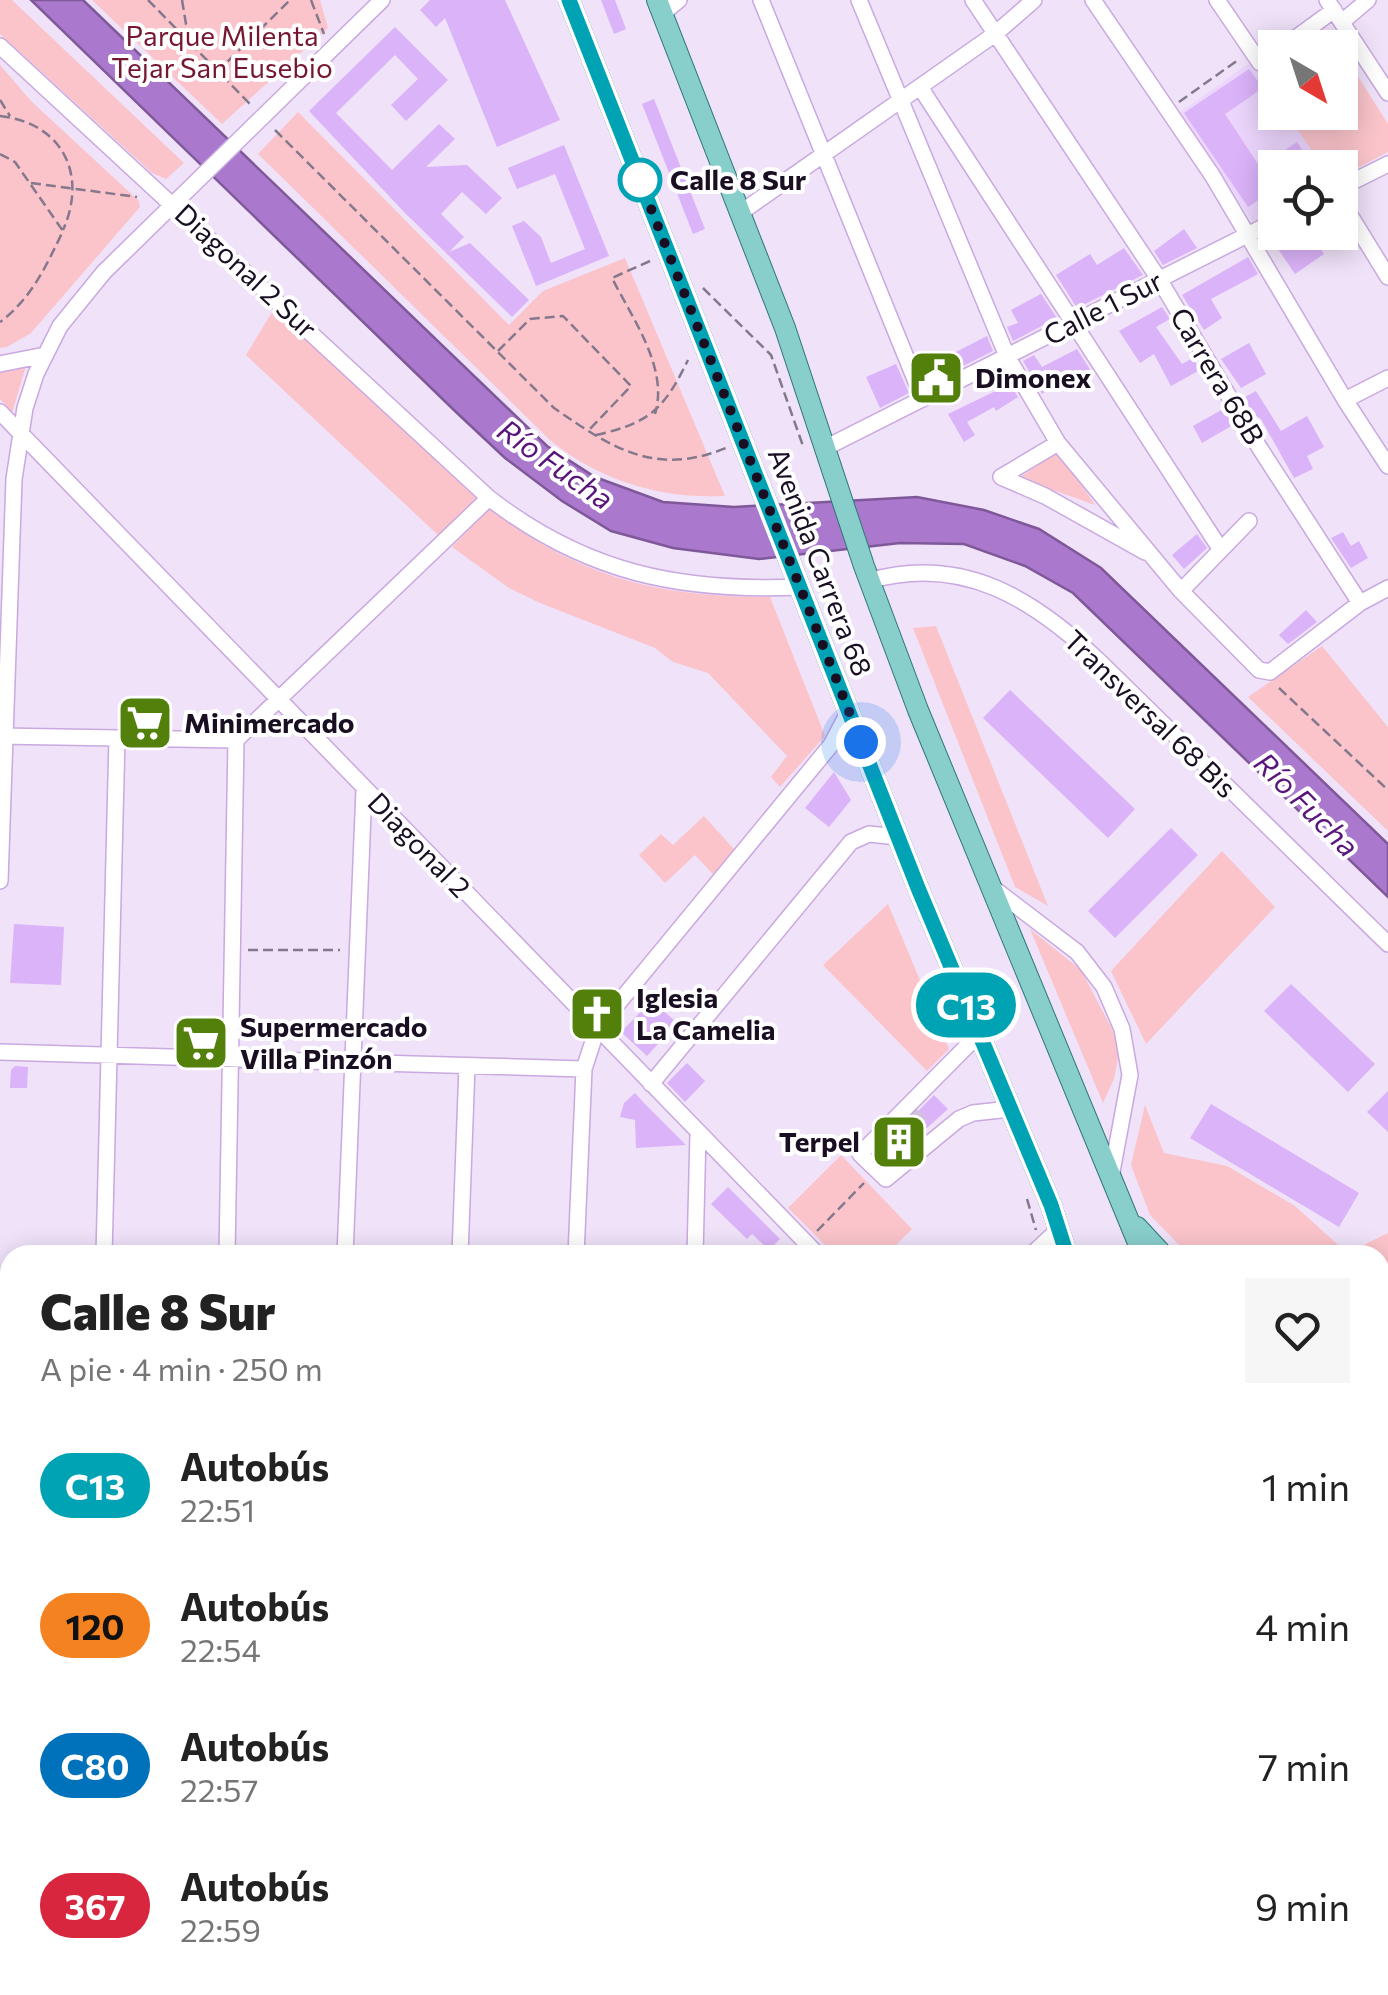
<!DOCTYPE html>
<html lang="es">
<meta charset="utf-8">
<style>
body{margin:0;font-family:Commissioner,sans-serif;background:#f6f6f6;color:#222;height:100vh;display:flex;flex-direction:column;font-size:38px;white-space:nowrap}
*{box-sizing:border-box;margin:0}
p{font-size:32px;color:#767676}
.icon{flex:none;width:55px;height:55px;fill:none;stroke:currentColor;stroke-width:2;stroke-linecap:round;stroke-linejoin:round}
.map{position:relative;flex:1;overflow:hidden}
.side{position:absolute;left:0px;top:1245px;width:1390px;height:750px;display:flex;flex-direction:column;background:#fff;border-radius:30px 30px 0 0;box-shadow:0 5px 25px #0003}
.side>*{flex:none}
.badge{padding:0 20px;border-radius:32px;font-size:35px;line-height:65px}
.needle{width:65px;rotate:141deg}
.buttons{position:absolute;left:1258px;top:30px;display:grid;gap:20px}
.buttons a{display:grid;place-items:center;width:100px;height:100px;border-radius:0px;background:#fff;box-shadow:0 5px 25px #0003;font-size:50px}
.you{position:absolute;width:50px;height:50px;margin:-25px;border:8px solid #fff;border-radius:50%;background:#1a73e8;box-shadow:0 0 0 15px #1a73e833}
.map>.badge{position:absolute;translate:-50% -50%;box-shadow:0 0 0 5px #fff}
.round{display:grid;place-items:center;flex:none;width:105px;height:105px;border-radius:0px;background:#f6f6f6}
.headline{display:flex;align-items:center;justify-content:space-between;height:170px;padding:0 40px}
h1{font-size:48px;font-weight:800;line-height:75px}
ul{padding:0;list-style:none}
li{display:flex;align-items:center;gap:30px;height:140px;padding:0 40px}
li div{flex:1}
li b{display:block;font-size:38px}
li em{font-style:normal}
li .badge{min-width:110px;font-weight:700;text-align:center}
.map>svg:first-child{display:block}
.built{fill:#ecd6fd}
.green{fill:#fbc4cb}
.water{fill:#aa78cc;stroke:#7f5899;stroke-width:2.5}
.building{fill:#dbb3f9}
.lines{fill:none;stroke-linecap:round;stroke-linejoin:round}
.minor-tunnel{stroke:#cfc2d9;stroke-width:15;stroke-dasharray:15 8;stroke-linecap:butt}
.minor-casing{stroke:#c9a9e0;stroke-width:18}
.major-casing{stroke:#2e7679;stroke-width:22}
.path{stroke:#84788d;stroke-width:2.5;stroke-dasharray:10 5;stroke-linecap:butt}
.minor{stroke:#fff;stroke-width:15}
.major{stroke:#88cecb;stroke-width:20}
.line-casing{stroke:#fff;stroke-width:22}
.line{stroke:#00a3b4;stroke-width:15}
.walk{stroke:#1a0e22;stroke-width:10;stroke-dasharray:0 18}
.stop-dot{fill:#fff;stroke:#00a3b4;stroke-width:5}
.labels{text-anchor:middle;stroke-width:8;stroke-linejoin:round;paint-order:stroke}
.park-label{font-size:28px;fill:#761731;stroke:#fff}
.stop-label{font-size:28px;font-weight:bold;fill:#1a0e22;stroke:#fff;text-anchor:start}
.street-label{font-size:28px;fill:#1a0e22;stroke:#fff}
.poi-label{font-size:28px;font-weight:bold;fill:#1a0e22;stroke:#fff;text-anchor:start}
.water-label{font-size:30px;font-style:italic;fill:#59157b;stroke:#fff}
</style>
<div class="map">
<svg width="1388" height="1995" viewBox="0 0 1388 1995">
<rect width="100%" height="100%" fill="#efe2f9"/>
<!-- built -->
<path class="built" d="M1252 61 1275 97V112L1286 113 1323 167 1275 168V210L1253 222 1178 114Z"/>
<!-- green -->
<path class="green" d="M0 0H12L184 163 166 179 152 173 0 34Z
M92 0H320L328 28 222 124Z
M1340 48 1388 124V152L1340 177V168L1323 167 1286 113 1340 112Z
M0 65 32 102 139 201 140 207 31 333 7 347 0 348Z
M298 112 509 325 543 291 625 258 725 496C660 499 601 481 551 441L258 154Z
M274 309 478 500 439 536 246 355Z
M26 366 12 413 0 399V370Z
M1059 451 1095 505 1019 478Z
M489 509C580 577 657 597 770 597L825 736 780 787 771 777 787 756 708 673 673 662 655 648 540 603 509 588 452 547Z
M936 626 1048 906 1015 887 913 628Z
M1322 646 1388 727V831L1248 697Z
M704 816 742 858 720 882 695 855 665 883 639 855 661 834 673 845Z
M1222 851 1275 907 1146 1044 1111 971Z
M888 904 949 1049 927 1071 823 965Z
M1030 929 1081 970 1112 1029 1119 1053 1114 1079 1103 1103Z
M1145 1105 1164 1153 1227 1166 1295 1206 1347 1253 1388 1233V1265L1380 1269V1255H1189L1150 1215 1131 1165Z
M841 1155 912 1229 886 1255H835L788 1208Z"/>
<!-- water -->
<path class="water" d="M31 0H83L547 446 595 477 663 502 734 507 917 497 984 510 1039 529 1101 568 1388 844V897L1073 593 1025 566 964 544 900 543 759 559 673 548 611 531 562 501 505 458 457 413Z"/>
<!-- building -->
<path class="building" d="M430 0H505L560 120 497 147 445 18 436 27 420 10Z
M601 0H615L626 29 614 34Z
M395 27 448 80 406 121 391 105 418 79 395 55 336 113 392 170 439 124 455 139 426 167 467 165 502 198 486 214 462 192 441 214 464 237 449 252 470 243 529 300 512 317 405 213 309 111Z
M1249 69 1263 88 1225 114 1260 167 1297 142 1314 168H1275V189L1248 207 1184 113Z
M654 99 705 229 693 234 642 104Z
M564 145 609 256 536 286 512 226 524 221 541 237 551 263 585 249 555 174 517 189 508 168Z
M1184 229 1197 248 1163 265 1154 251Z
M1303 232H1310L1324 254 1295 274 1278 249Z
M1124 248 1143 275 1077 308 1056 275 1090 254 1097 265Z
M1248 257 1258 274 1211 299 1222 318 1204 330 1182 295Z
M1041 294 1057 318 1013 341 1007 327 1018 323 1011 310Z
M1162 307 1170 319 1156 327 1182 364 1193 358 1200 370 1171 386 1154 354 1140 363 1119 331Z
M987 336 993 351 929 383 923 369Z
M1249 343 1266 374 1241 388 1221 359Z
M1077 349 1091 371 1072 383 1069 376 1042 394 1023 361 1034 355 1042 367Z
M896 364 909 393 880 408 866 377Z
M1010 384 1018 397 996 411 994 407 967 422 975 435 964 442 948 414Z
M1256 391 1281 431 1307 416 1324 447 1307 456 1313 469 1294 478 1261 419 1253 414 1243 398Z
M1223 409 1233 425 1202 443 1193 426Z
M1343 532 1351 546 1359 541 1368 558 1351 568 1331 538Z
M1197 534 1207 548 1184 569 1172 555Z
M1306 610 1317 622 1288 644 1279 635Z
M1010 690 1135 809 1108 838 983 718Z
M834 772 851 800 829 827 805 808Z
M1171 828 1198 855 1115 938 1088 911Z
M14 924 64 927 61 985 10 983Z
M1291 984 1375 1064 1348 1092 1264 1011Z
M652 1000 677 1023 647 1056 621 1032Z
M687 1063 705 1081 685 1102 667 1083Z
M15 1066 28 1067 27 1088H10L11 1070Z
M1388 1091V1132L1367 1112Z
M635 1093 644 1103 686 1145 636 1148 635 1120 620 1117 624 1103Z
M934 1095 948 1109 887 1164 876 1154Z
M1211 1104 1359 1193 1339 1227 1190 1138Z
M728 1187 780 1239 769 1250 752 1234 747 1239 711 1204Z"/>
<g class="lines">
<!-- minor-tunnel -->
<path class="minor-tunnel" d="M911 1114 927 1130"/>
<!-- minor casing -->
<g class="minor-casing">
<path id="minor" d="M761 0 923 399
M859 0 1007 356 1058 443 1181 591 1259 670 1270 672 1360 603 1388 588
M973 0 1159 279 1259 447 1360 603
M1093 0 1212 175 1345 400 1388 466
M1217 0 1260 63 1275 53
M1327 0 1388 93
M662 14 679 0
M1342 22 1368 0
M0 46 489 498C586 573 680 592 800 587
M1282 48 1334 10
M920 87 1221 550
M1340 188 1388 164
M1340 199 1388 277
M740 213 995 34 1034 0
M0 364 45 355
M1345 400 1388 378
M0 412 818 1255
M825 448 1275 221
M1001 477 1045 496 1145 552
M1001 477 1058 443
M869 581C963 554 1034 599 1100 662L1388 944
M1181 591 1249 521
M0 736 236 740
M0 881 14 479 25 408 36 374 60 326 104 272 382 0
M993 888 1077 952 1104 987 1122 1029 1130 1075 1111 1177
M979 1034 860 1154 886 1179 959 1119 973 1113 1010 1109
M0 1052 584 1069
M651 1084 851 842 869 834 898 837
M104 1255 117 738
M227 1255 236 740 489 498
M345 1255 364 789
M460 1255 467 1066
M576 1255 584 1069 597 1029 831 745 849 711
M695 1255 698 1133
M1031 1255 1059 1229
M1380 1554 1383 1552
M1380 1798 1388 1833
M289 1985 291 1995
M422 1985 423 1995
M549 1985 551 1995
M679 1985 680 1995
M814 1985 815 1995
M832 1985 834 1995
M969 1985 971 1995
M1094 1985 1096 1995"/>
</g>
<!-- major casing -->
<g class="major-casing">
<path id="major" d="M569 0 918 888 1051 1205 1067 1255
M657 0 785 328 864 566 918 710 1143 1255
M1137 1227 1163 1255
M1380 1287 1388 1284
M0 1321 10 1322
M1380 1341 1388 1336
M1380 1357 1388 1353
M0 1389 10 1391
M1380 1941 1388 1966
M1292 1985 1295 1995"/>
</g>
<!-- path -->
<path class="path" d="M148 0 252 106
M182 0 186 24 198 50
M311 0 324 34
M217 72 290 0
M0 100 10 116
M1179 102 1238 60
M0 116C62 123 88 174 63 230
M275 130 554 408C612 448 655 477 726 448
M0 154 15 162 63 231C46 266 32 298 0 322
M31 183 137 197
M650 261 612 278C632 318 669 368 655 414
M703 288 771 355 803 446
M498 351 530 319 563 316 631 386 589 430
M596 435C650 423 664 409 688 360
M1279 688 1388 790
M248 950H340
M1027 1199 1036 1230
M817 1231 864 1183
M1379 1985 1382 1995"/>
<!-- minor -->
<use href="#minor" class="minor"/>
<!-- major -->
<use href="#major" class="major"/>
</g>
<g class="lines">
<!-- line casing -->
<g class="line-casing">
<path id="line" d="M569 0 918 888 1051 1205 1067 1255"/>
</g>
<!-- line -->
<use href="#line" class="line"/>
<!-- walk -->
<path class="walk" d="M640 180 639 178 861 742"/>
</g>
<!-- icons -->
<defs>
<g id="civic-square" transform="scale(2.875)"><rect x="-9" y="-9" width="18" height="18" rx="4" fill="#52800b" stroke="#fff"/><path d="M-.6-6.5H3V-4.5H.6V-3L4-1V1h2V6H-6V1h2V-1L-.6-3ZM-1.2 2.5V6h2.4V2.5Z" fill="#fff"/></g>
<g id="supermarket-square" transform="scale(2.875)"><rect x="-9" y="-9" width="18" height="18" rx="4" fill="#52800b" stroke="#fff"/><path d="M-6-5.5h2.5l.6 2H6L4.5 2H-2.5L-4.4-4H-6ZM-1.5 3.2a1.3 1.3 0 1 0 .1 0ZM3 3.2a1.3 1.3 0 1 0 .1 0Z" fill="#fff"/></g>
<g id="church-square" transform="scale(2.875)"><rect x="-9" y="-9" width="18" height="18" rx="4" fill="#52800b" stroke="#fff"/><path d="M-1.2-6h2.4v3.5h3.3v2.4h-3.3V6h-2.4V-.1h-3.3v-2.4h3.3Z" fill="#fff"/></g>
<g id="building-square" transform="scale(2.875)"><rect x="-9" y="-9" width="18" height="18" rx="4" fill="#52800b" stroke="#fff"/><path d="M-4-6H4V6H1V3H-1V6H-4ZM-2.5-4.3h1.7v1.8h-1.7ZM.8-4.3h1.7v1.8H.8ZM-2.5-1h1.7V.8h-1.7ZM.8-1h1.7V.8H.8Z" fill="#fff"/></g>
</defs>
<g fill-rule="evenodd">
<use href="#civic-square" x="936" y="378"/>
<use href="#supermarket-square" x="145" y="723"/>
<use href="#church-square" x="597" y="1014"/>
<use href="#supermarket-square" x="201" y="1043"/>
<use href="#building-square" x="899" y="1142"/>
</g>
<!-- markers -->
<circle class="stop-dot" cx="640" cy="180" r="20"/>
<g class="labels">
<!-- park labels -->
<g class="park-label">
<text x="222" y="46">Parque Milenta<tspan x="222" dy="32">Tejar San Eusebio</tspan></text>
</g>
<!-- stop labels -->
<g class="stop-label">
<text x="670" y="190">Calle 8 Sur</text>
</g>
<!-- street labels -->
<g class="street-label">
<text transform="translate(246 271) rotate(43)" y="10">Diagonal 2 Sur</text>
<text transform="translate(1103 308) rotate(-27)" y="10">Calle 1 Sur</text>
<text transform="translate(1217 376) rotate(59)" y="10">Carrera 68B</text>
<text transform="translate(820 562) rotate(69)" y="10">Avenida Carrera 68</text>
<text transform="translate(1150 714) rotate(44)" y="10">Transversal 68 Bis</text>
<text transform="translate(419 845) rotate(46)" y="10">Diagonal 2</text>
</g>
<!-- poi labels -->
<g class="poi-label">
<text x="975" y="388">Dimonex</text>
<text x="184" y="733">Minimercado</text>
<text x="636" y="1008">Iglesia<tspan x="636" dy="32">La Camelia</tspan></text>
<text x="240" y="1037">Supermercado<tspan x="240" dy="32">Villa Pinzón</tspan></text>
<text x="860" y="1152" text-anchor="end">Terpel</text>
</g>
<!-- water labels -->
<g class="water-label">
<text transform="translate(555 465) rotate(35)" y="10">Río Fucha</text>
<text transform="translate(1306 805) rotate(45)" y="10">Río Fucha</text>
</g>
</g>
</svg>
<div class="buttons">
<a><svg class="needle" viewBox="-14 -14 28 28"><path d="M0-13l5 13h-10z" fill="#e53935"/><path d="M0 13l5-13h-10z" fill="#767676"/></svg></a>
<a><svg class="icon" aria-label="locate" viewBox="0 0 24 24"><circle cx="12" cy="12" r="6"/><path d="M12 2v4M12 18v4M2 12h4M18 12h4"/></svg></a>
</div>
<div class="you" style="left:861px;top:742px"></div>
<b class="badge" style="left:966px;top:1005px;background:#00a3b4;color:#fff">C13</b>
<section class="side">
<div class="headline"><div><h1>Calle 8 Sur</h1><p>A pie · 4 min · 250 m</p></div><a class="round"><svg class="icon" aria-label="heart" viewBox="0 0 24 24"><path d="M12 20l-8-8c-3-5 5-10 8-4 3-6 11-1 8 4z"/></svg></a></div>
<ul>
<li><span class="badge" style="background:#00a3b4;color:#fff">C13</span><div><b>Autobús</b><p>22:51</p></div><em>1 min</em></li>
<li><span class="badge" style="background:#f58220;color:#111">120</span><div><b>Autobús</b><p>22:54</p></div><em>4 min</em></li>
<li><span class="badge" style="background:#0072bc;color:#fff">C80</span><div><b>Autobús</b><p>22:57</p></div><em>7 min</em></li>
<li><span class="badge" style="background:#d7263d;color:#fff">367</span><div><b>Autobús</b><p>22:59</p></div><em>9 min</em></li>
</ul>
</section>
</div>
